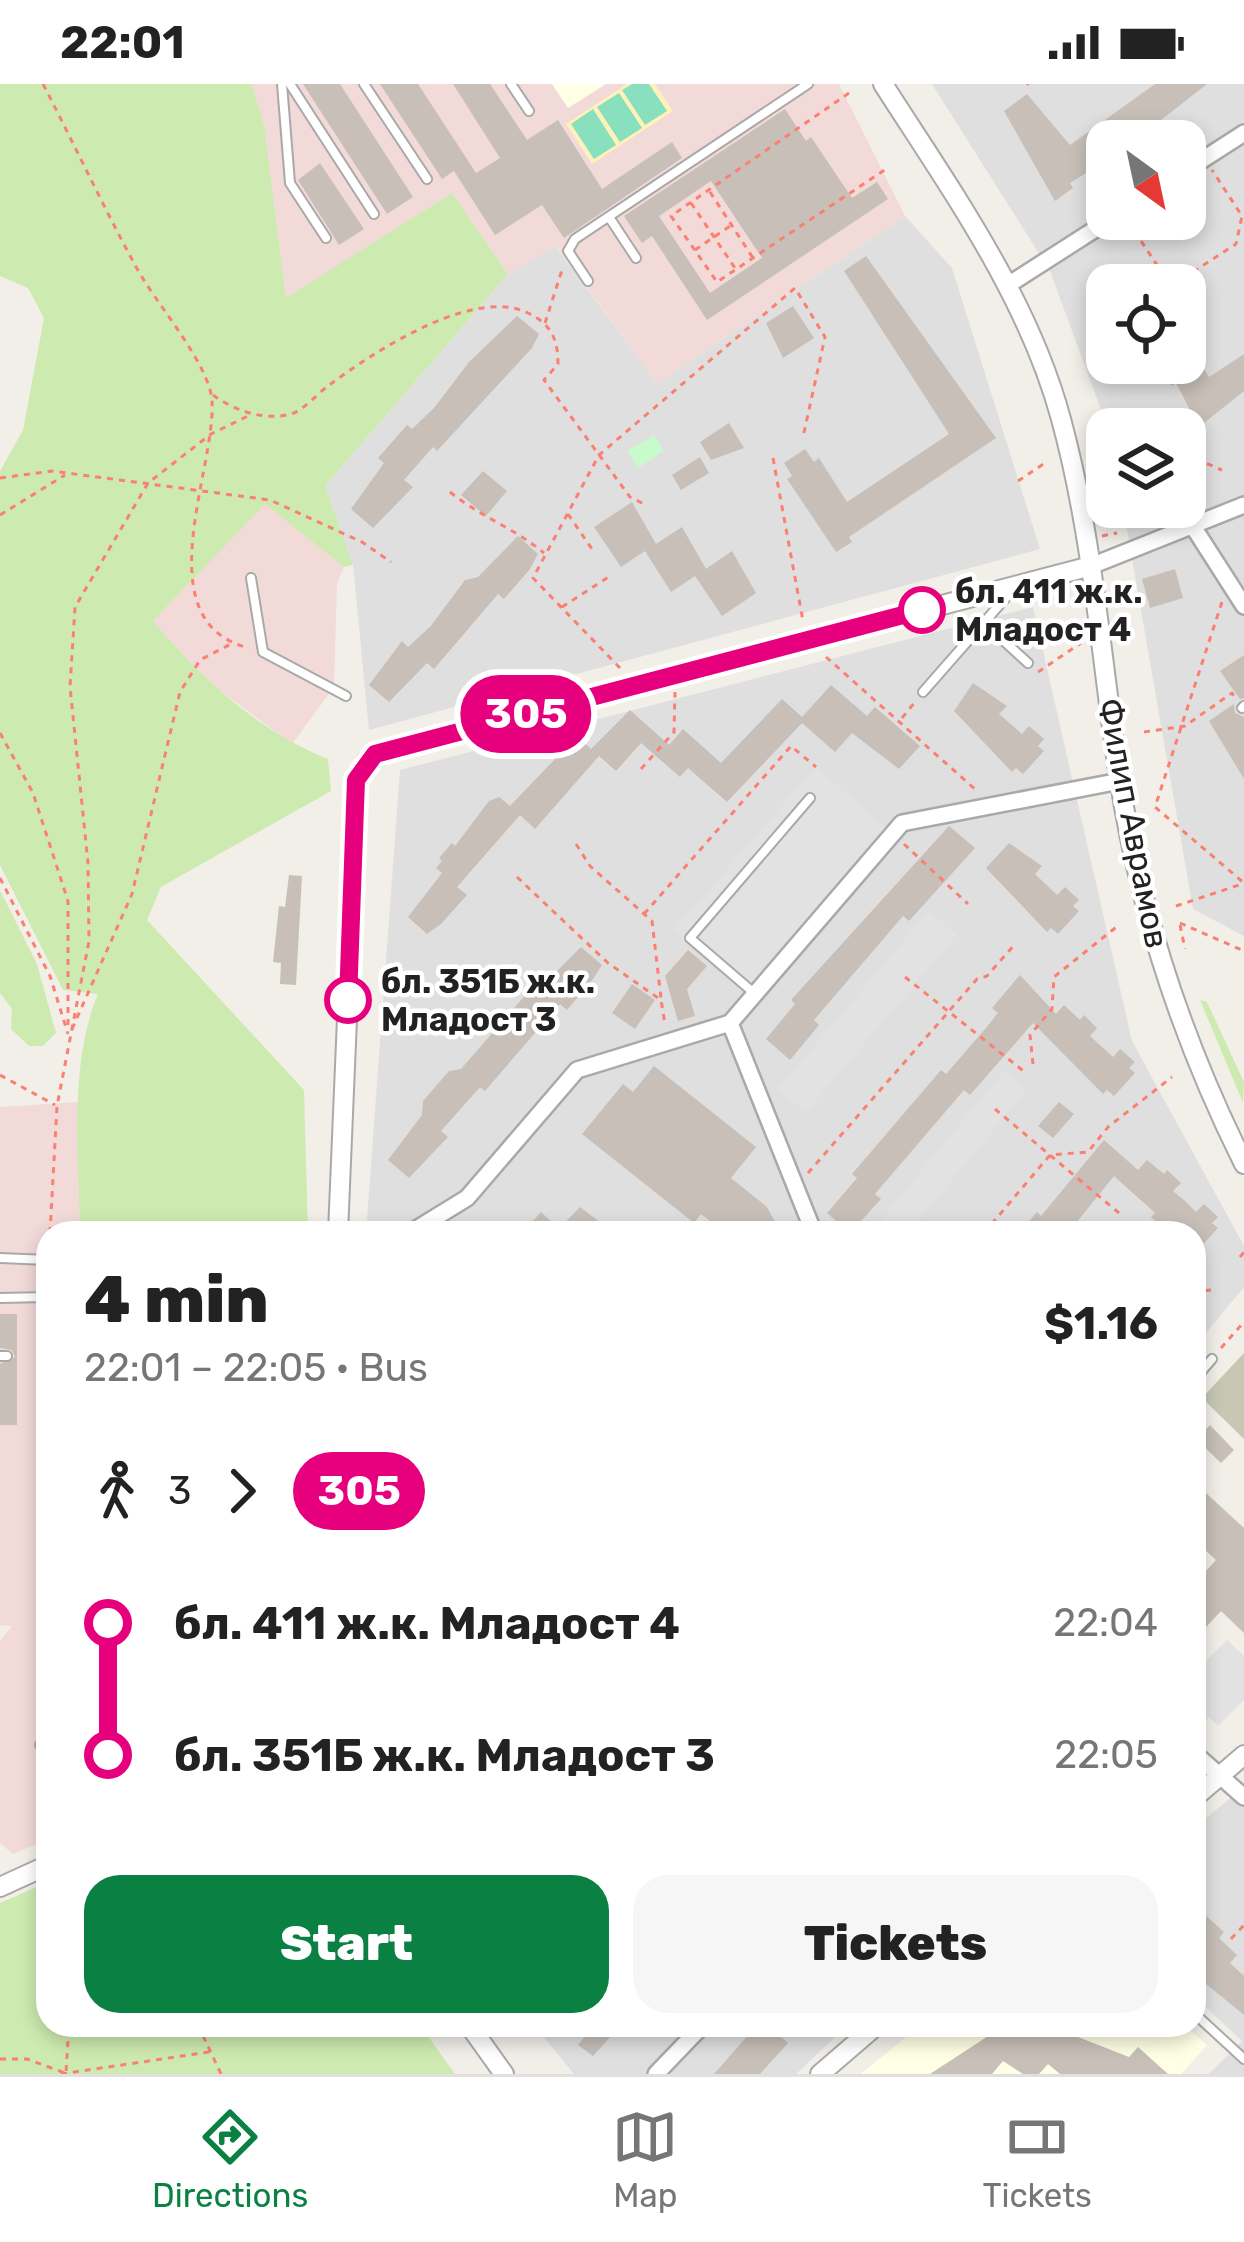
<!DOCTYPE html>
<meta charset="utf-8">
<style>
body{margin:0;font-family:Rubik,sans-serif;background:#f6f6f6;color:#222;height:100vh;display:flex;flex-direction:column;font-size:45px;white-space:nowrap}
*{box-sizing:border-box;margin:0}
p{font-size:39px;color:#767676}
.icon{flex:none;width:66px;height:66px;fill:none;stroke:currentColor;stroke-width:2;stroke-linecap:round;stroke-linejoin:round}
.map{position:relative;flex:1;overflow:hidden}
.side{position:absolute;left:36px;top:1137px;width:1170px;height:816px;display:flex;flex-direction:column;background:#fff;border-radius:36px;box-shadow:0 6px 18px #0003}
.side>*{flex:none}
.badge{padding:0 24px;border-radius:39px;font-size:42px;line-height:78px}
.needle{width:78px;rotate:147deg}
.controls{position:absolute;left:1086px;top:36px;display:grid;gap:24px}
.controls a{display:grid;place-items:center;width:120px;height:120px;border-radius:24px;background:#fff;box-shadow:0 6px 18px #0003;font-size:60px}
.map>.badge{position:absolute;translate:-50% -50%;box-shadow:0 0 0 6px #fff}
.legs{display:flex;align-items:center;gap:18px;height:132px;padding:0 48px;font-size:39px}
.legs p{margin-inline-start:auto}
.overview{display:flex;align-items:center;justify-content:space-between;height:204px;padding:0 48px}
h1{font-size:66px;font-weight:800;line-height:90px}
.primary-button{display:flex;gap:24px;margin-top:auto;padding:24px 48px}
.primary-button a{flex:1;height:138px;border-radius:36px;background:#0b8043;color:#fff;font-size:48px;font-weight:800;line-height:138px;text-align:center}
.primary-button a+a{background:#f6f6f6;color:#222}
ul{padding:0 48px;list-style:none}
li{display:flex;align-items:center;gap:42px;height:132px;font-size:45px}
li i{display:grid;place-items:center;width:18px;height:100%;margin:0 15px;background:currentColor}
li i::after{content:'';width:30px;height:30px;margin:-15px;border:9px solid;border-radius:50%;background:#fff}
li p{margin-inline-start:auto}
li:first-child i{background:linear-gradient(#0000 50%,currentColor 0)}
li:last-child i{background:linear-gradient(currentColor 50%,#0000 0)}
.status{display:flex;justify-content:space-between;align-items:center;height:84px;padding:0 60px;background:#fff;direction:ltr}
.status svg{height:33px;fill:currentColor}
.tab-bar{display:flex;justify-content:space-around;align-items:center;height:168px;border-top:3px solid #e0e0e0;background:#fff;font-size:33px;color:#767676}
.tab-bar a{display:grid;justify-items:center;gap:6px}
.tab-bar .active{color:#0b8043}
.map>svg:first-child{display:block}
.residential{fill:#e0dfdf;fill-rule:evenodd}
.commercial{fill:#f2dad9}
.education{fill:#ffffe5}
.construction{fill:#c7c7b4}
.grass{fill:#cdebb0}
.sand{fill:#fff1ba}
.park{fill:#c8facc}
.pitch{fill:#88e0be}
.parking{fill:#e2e2e2}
.building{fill:#c7bfb8;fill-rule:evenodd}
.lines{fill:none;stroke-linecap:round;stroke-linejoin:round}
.service-casing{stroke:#a9a9a9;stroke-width:12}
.minor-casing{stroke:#a9a9a9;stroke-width:20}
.tertiary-casing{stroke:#a9a9a9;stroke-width:22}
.path{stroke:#fa8072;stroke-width:3;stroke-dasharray:6 6;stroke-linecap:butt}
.service{stroke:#fff;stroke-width:8}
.minor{stroke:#fff;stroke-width:15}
.tertiary{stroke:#fff;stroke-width:18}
.line-1-casing{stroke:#fff;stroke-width:27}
.line-1{stroke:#e6007e;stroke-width:18}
.stop-1-dot{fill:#fff;stroke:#e6007e;stroke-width:6}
.labels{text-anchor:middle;stroke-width:9;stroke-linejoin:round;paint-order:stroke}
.stop-label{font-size:33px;font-weight:bold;fill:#222;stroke:#fff;text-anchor:start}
.street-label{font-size:33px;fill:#222;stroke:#fff}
</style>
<div class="status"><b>22:01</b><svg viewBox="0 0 49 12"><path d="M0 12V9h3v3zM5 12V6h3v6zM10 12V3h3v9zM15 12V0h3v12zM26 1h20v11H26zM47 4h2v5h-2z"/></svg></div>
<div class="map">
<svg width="1244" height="1990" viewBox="0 0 1244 1990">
<rect width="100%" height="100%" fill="#f2efe9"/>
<!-- residential -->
<path class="residential" d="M932 0H1244V852L1193 825 1123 423H1185V345H1108L1050 187ZM1107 57H1185V135H1107ZM1107 201H1185V279H1107Z
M905 132 952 184 1040 465 369 646 353 481 324 403 508 190 555 162 658 299Z
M1033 523 1132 957 1244 1162V1203L1194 1263V1149H366L400 686Z
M1244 1703V1990H1209L1242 1957 1194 1912V1744Z
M534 1941H848L796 1990H574Z"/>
<!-- commercial -->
<path class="commercial" d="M252 0H552L568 23 606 0H839L905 132 658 299 556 162 508 190 452 109 286 215 264 41Z
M265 419 344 483 337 499 334 603 292 660 207 597 152 538Z
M79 1018 80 1149H48V1755L13 1770 0 1759V1557L12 1542 0 1541V1023Z"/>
<!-- education -->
<path class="education" d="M552 0H606L568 24Z
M921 1941H1184L1207 1961 1181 1990H861Z"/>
<!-- construction -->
<path class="construction" d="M1244 1269V1355L1202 1314Z"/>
<!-- grass -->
<path class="grass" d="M0 0H252L264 41 286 214 452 109 508 190 325 402 353 481 344 483 265 420 153 537C201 594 258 647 328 675L331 707 161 803 147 836 304 1006 308 1149H80C79 1073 68 982 98 910L63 906 0 781V387L23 346 44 234 28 204 0 192Z
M0 806 37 880 56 949 43 962H29L11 945 12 925 0 909Z
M1200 916 1207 918 1244 998 1243 1019Z
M48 1798V1941H420L455 1990H0V1819Z"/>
<!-- sand -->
<path class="sand" d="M627 0H655L673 27 592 80 566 40Z"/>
<!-- park -->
<path class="park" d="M654 351 664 367 638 384 627 367Z"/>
<!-- pitch -->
<path class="pitch" d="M632 0H649L667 27 645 41 622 6Z
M619 9 642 44 620 58 597 23Z
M593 25 616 61 594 75 571 40Z"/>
<!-- parking -->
<path class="parking" d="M816 683 893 750 752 914 674 846Z
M929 827 957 851 806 1028 778 1005Z
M1004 987 1027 1005 908 1149H870Z
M1227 1556 1244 1572V1616L1218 1642 1209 1633 1194 1648V1589Z"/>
<!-- building -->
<path class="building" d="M303 0H340L413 113 387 130Z
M380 0H418L476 89 500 74 453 0H490L527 56 558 36 602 105 672 58 682 74 564 154 542 121 495 151 454 87 442 95Z
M1155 0H1207L1134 57H1107V76L1070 99 1073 104 1055 117 1004 27 1027 10 1070 61Z
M785 25 806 57 811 53 852 114 877 98 888 115 707 236 652 152 642 159 624 132ZM711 97 762 174 710 209 659 132Z
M320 79 364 145 339 161 298 96Z
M866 172 996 354 849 453 852 458 836 468 787 395 792 392 784 379 805 365 814 378 819 374 847 418 949 350 844 187Z
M793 222 814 254 783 274 766 239Z
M517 232 539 250 532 264 437 367 433 363 404 396 413 403 373 444 351 425 384 379 378 374 407 341 412 345 434 324 469 278Z
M1185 256 1209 293 1244 270V307L1199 343 1176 299 1172 302 1158 279H1185Z
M729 339 744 364 711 376 700 358Z
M700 373 709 389 681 406 672 391Z
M483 387 507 407 486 432 461 411Z
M632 418 656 460 682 443 706 485 732 467 756 509 722 532 695 492 671 508 645 467 621 483 594 443Z
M518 452 538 470 530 485 504 515 498 510 434 585 427 579 389 618 369 601 402 557 408 563 430 543 465 496 478 493Z
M1175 485 1183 514 1150 524 1142 495Z
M1244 571V614L1240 615 1220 587Z
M973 599 1007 622 999 630 1022 650 1029 642 1044 655 1038 662 1044 667 1023 690 1016 684 1012 688 954 627Z
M831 601 867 632 875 623 920 662 899 685 852 649 835 668 802 639 727 718 688 684 680 693 641 659 616 687 599 672 535 745 520 731 457 803 467 811 441 840 427 850 408 833 442 789 436 784 442 777 439 774 452 759 455 762 489 717 499 713 510 722 577 652 591 665 630 626 669 661 683 645 721 679 782 615 802 633Z
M1234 620 1235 629 1244 633V695L1209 637Z
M949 742 975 764 909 837 903 832 814 936 819 941 790 976 766 955 795 920 791 916Z
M1009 759 1042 782 1035 790 1057 811 1065 803 1079 816 1073 822 1079 827 1058 850 1051 844 1047 848 986 784Z
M289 791 302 792 296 901 280 900 281 879 273 878 279 822 285 823Z
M581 863 602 881 593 895 567 926 560 920 485 1007 480 1003 441 1047 448 1053 409 1094 388 1076 422 1031 423 1017 449 987 461 985 536 899 541 903Z
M688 866 707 882 687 905 695 932 678 937 665 892Z
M1020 891 1056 930 1064 921 1080 936 1084 931 1097 944 1090 952 1113 973 1120 965 1135 978 1129 984 1135 989 1114 1012 1107 1006 1103 1010 1033 939 970 1011 964 1006 875 1110 881 1115 850 1149 827 1129 857 1094 852 1090 941 986 946 990 986 944 998 929 992 924Z
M632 900 655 916 635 945 612 929Z
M654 982 756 1063 731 1094 767 1123 781 1149H725L701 1130 694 1139 582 1050 623 1000 633 1008Z
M1059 1018 1074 1030 1053 1054 1038 1042Z
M1104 1056 1138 1086 1147 1076 1164 1090 1167 1086 1181 1099 1173 1107 1185 1117 1196 1128 1204 1120 1218 1133 1212 1139 1218 1144 1194 1170V1149H1168L1151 1133 1155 1129 1114 1092 1068 1149H1019L1037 1128 1041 1132Z
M580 1123 614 1149H522L541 1128 559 1145Z
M0 1230H17V1341H0V1280L15 1273 12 1266 0 1264Z
M1210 1341 1234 1366 1221 1379 1196 1355Z
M1194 1398 1244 1444V1549L1221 1527 1194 1556V1500L1216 1476 1194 1456Z
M1203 1829 1224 1848 1219 1854 1237 1871 1230 1879 1244 1892V1931L1194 1890V1838Z
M594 1941H621L593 1972 578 1961Z
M757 1941H791L781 1953 788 1959 760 1990H714Z
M1005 1941H1082L1073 1951 1129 1973 1138 1963 1168 1990H1060L1048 1980 1039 1990H1023L1003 1977 992 1990H930Z"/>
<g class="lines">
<!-- service casing -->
<g class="service-casing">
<path id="service" d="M282 0 290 99 326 154
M290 0 374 130
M364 0 427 95
M511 0 529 27
M609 133 636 174
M588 197 568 167 575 155 808 0
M251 494 263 568 346 612
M984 539 1028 579
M923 608 1009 510
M1242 624 1244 622
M754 909 690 854 810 714
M0 1174 48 1176
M0 1214 48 1213
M0 1272H7
M1194 1296 1212 1275
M40 1661 48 1671
M1194 1929 1244 1975"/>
</g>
<!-- minor casing -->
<g class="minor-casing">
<path id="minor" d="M1185 87 1244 49
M1008 201 1111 135
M1194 444 1244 522
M1091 482 1244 421
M730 939 814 1149
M410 1149 467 1114 577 986 730 939 902 739 1120 697
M1194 1669 1244 1713
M656 1990 703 1941"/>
</g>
<!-- tertiary casing -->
<g class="tertiary-casing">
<path id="tertiary" d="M883 0C951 106 1028 213 1061 335 1093 452 1101 574 1119 693 1140 829 1183 958 1244 1080
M338 1149 357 696 367 676 385 667 1091 482
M1194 1714 1244 1671
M0 1803 48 1781
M469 1941 504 1990
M820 1990 877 1941"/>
</g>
<!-- path -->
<path class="path" d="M43 0C74 60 103 122 135 181 153 216 210 280 212 317 216 386 144 538 249 564
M1027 1 1028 0
M849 9 671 132 717 198 886 85
M710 108 753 174
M691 119 735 184
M1128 137 1170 201
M695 166 730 142
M1173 201 1236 160 1242 132 1212 86
M545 239 562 186
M213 311C235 327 264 337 291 330 304 326 317 310 328 302 372 269 473 202 528 229 551 240 558 255 558 280L544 296 630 413 644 420
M1185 370 1222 386
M773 374 803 537
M1100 392 1107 390
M0 394 52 387 270 416 362 458 391 478
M1018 397 1048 377
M450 408C481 433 514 444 544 469
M568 430 594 468
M0 431 65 391
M1102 452 1117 449
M1222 518 1155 723 1244 799
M562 523 610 492
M826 573 976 706
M620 584 533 494 599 371 795 204 825 253 803 353
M1038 588 1081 559
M902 634 915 618
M1144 648 1185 642 1232 609 1236 615
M0 649 33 709 68 817V944
M641 685 674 648 675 608
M576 760 590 782 652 837 661 914
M904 760 968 820
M517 793 608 879 661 916 665 940
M0 794 50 892 68 950
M1176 822 1242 800
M644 830 791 662 816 683
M1180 839 1244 867
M1180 841 1185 865
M905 893 1026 989
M72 945 132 810 180 608 200 576 231 560
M1033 980 1030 951 1052 925 1054 893 1120 840
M0 991 55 1021
M995 1025 1119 1129
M808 1089 977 895 987 892 1015 860
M50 1149 57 1022 89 857 88 779 70 603 75 523 148 399 211 350 252 330
M984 1149 1050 1071 1088 1068 1108 1043 1172 993
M1240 1173 1244 1168
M1194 1208 1211 1206
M1221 1264 1244 1238
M48 1816V1822
M1231 1855 1244 1841
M198 1941 221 1990
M0 1975H27L65 1989
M66 1987 69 1941
M61 1990 209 1968"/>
<!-- service -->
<use href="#service" class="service"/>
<!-- minor -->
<use href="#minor" class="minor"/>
<!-- tertiary -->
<use href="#tertiary" class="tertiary"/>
</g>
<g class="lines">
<!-- line-1 casing -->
<g class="line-1-casing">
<path id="line-1" d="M348 916 356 696 375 670 922 526"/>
</g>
<!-- line-1 -->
<use href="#line-1" class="line-1"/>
</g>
<!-- markers -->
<g class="stop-1-dot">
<circle cx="922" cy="526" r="21"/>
<circle cx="348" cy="916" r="21"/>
</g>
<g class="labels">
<!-- stop labels -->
<g class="stop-label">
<text x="955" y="519">бл. 411 ж.к.<tspan x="955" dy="38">Младост 4</tspan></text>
<text x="381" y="909">бл. 351Б ж.к.<tspan x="381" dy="38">Младост 3</tspan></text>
</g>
<!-- street labels -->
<g class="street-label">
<text transform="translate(1134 739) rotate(79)" y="12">Филип Аврамов</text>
</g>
</g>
</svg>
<div class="controls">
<a><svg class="needle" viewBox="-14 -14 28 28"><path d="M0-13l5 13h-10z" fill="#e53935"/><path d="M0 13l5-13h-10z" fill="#767676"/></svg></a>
<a><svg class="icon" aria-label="locate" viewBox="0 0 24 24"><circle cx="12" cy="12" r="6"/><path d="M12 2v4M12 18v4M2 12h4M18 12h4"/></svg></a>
<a><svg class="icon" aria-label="layers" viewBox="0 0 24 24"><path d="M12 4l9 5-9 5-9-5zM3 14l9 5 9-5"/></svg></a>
</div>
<b class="badge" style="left:526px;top:630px;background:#e6007e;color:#fff">305</b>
<section class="side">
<div class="overview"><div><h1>4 min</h1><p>22:01 – 22:05 · Bus</p></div><b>$1.16</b></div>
<div class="legs"><svg class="icon" aria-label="walk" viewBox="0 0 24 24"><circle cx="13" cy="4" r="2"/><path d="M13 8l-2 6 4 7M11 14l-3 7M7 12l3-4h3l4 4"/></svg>3<svg class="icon" aria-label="forward" viewBox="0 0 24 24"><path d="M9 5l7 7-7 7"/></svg><b class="badge" style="background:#e6007e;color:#fff">305</b></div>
<ul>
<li><i style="color:#e6007e"></i><b>бл. 411 ж.к. Младост 4</b><p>22:04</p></li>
<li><i style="color:#e6007e"></i><b>бл. 351Б ж.к. Младост 3</b><p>22:05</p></li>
</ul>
<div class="primary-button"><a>Start</a><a>Tickets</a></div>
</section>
</div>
<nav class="tab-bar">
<a class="active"><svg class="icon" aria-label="directions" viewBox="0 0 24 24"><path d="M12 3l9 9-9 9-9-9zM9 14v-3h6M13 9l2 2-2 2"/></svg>Directions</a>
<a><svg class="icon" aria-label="map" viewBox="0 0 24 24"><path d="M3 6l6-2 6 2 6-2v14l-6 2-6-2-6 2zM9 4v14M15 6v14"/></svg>Map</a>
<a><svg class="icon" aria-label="tickets" viewBox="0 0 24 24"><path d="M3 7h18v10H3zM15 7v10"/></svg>Tickets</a>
</nav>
